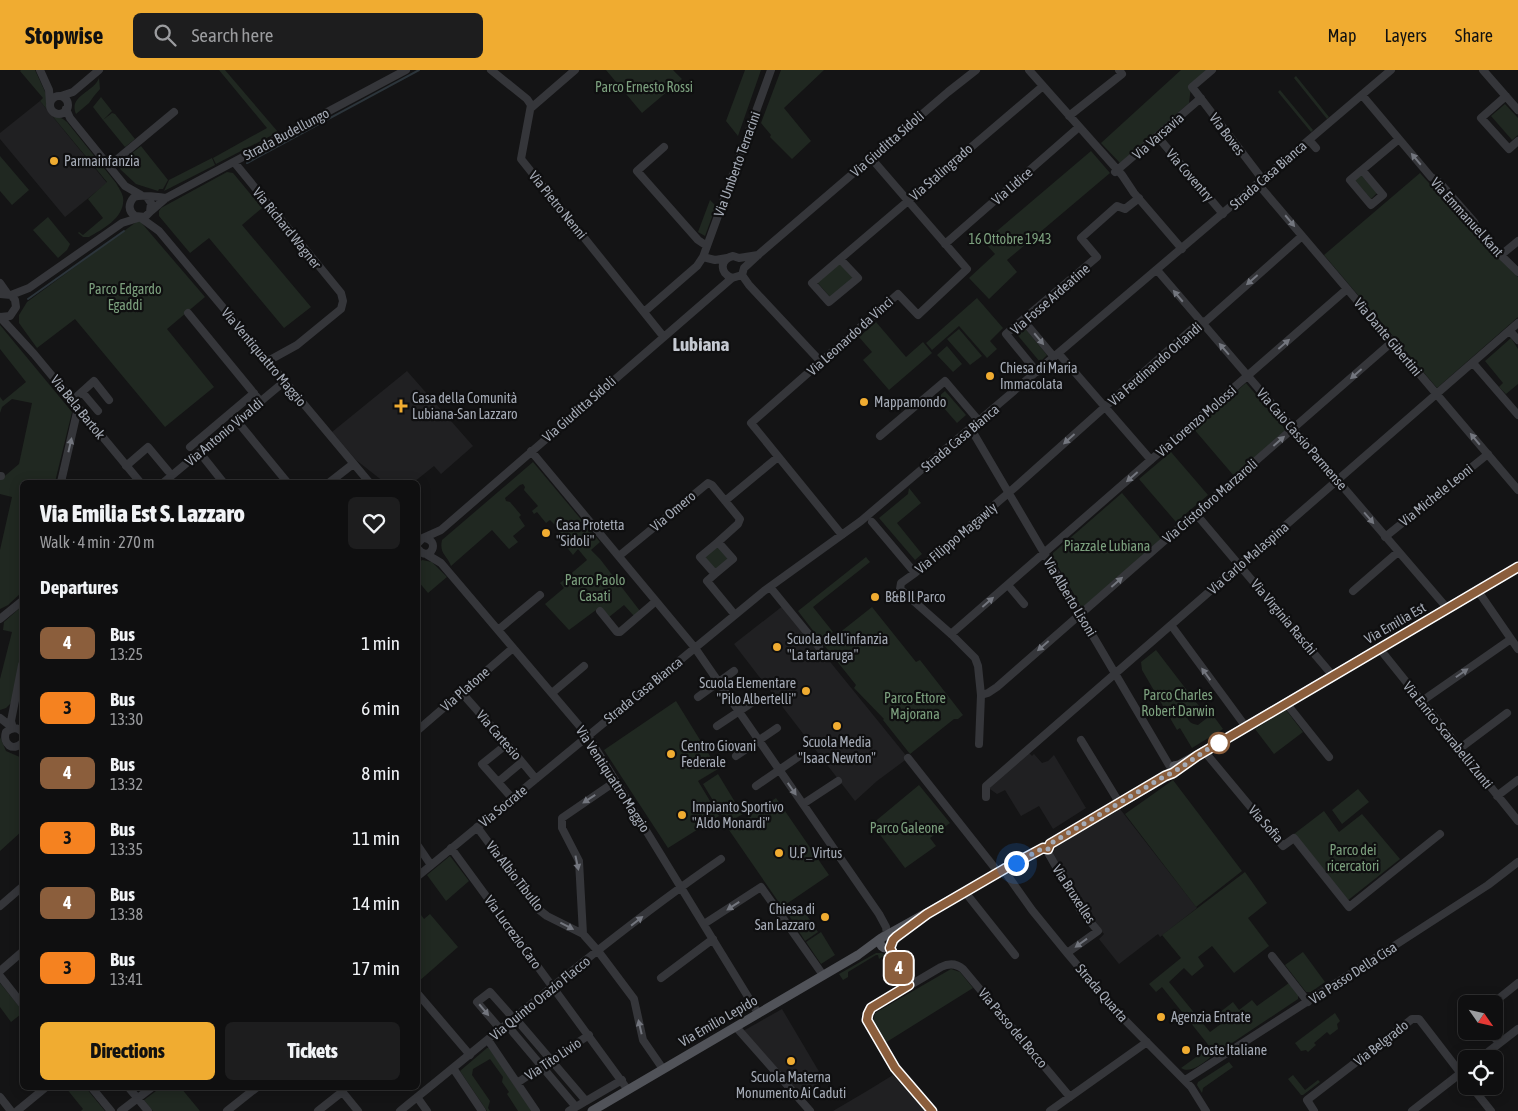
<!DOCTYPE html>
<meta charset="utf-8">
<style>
body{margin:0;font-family:"Asap Condensed",sans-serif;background:#1d1d1e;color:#f1f3f6;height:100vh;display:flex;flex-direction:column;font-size:19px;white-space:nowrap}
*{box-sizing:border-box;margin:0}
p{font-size:16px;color:#9b9c9f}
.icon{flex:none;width:28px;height:28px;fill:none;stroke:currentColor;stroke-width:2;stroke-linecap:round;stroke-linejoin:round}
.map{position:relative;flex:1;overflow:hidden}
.side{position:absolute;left:20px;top:410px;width:400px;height:610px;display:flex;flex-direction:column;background:#0f0f10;border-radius:8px;box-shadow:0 2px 12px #0003,0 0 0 1px #2f2f30}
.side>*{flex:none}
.badge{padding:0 10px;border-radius:8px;font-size:18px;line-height:32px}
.needle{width:32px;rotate:124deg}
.controls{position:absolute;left:1458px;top:925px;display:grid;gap:10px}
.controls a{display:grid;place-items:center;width:45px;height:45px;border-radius:8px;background:#0f0f10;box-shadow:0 2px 12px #0003,0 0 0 1px #2f2f30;font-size:25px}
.you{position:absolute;width:25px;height:25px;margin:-12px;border:4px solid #fff;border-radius:50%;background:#1a73e8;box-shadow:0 0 0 8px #1a73e833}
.map>.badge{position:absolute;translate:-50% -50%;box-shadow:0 0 0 2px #fff}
h2{padding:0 20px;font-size:19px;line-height:45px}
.round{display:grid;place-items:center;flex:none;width:52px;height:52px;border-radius:8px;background:#1d1d1e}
.summary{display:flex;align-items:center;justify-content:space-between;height:85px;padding:0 20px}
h1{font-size:24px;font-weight:800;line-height:38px}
.action{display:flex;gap:10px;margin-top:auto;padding:10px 20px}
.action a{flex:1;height:58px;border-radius:8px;background:#f0ac31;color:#111;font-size:20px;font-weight:800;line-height:58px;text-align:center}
.action a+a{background:#1d1d1e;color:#f1f3f6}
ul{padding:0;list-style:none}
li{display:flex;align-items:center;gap:15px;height:65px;padding:0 20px}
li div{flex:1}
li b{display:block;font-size:19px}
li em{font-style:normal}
li .badge{min-width:55px;font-weight:700;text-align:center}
header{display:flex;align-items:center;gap:30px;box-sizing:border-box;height:70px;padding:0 25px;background:#f0ac31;color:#111}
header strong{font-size:24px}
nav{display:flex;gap:28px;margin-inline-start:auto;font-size:18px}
.search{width:350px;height:45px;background:#1d1d1e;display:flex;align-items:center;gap:12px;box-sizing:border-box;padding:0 18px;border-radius:8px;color:#9b9c9f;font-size:19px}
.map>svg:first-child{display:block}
.built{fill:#202022}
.green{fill:#202821}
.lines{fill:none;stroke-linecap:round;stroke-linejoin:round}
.stream{stroke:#2c353b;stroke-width:2}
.minor{stroke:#35363a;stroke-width:8}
.major{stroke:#515359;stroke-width:9}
.oneway{fill:#73767e}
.line-casing{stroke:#fff;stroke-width:11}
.line{stroke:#8b5e3c;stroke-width:8}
.walk{stroke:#a5abb6;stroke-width:5;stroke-dasharray:0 9}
.poi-dot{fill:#f0ac31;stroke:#0f0f10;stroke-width:2}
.stop-dot{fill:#fff;stroke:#8b5e3c;stroke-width:2.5}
.labels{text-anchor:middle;stroke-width:4.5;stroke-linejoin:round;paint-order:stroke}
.park-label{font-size:14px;fill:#7ca07e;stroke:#0f0f10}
.street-label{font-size:14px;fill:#a5abb6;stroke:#0f0f10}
.poi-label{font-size:14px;fill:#a5abb6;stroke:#0f0f10;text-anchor:start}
.district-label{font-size:19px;font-weight:bold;fill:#c6cad2;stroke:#0f0f10}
</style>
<header>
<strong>Stopwise</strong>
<div class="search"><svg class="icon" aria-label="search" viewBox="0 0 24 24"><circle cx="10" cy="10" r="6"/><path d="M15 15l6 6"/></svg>Search here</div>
<nav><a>Map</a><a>Layers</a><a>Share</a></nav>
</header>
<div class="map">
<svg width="1518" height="1041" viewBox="0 0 1518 1041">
<rect width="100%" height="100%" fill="#141415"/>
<!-- built -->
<path class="built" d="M40 31 107 113 65 147 0 69V63Z
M407 301 473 376 441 404 434 396 414 412H384L356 390 332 362Z
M784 535 908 688 877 711 855 731 734 574Z
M1028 682 1032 686 1034 684 1042 693 1048 691 1054 685 1086 738 1053 759 1039 736 1021 746 1005 720 997 724 987 717Z
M1120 739 1197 838 1160 867 1158 864 1119 894 1099 869 1104 864 1082 840 1062 805 1065 801 1056 793 1051 784 1057 776Z
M782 939 824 1010 800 1025 743 961Z
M893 1005 925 1041H833L867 1021Z"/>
<!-- green -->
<path class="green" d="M21 0H35L47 26 48 41 52 44 63 49 67 52 116 113C118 117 122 122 123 127 126 147 103 159 89 167H83L78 163 79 162 83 165 103 148 88 129 107 112 40 31 43 28 20 1Z
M219 0H225L278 62 216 94 213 88 267 58Z
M606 0H673L682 9 642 43Z
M745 0H761L738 66 726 51Z
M781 0H824L784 38 811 71 792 89 770 67 771 65 761 53Z
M1181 0H1211L1191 17 1189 33 1120 93 1101 73Z
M1296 6 1329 47 1327 49 1294 8Z
M99 8 100 19 94 26 89 33 76 44C68 26 94 22 99 8Z
M1280 20 1313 60 1311 62 1278 22Z
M101 27 112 41 103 50 93 37Z
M1505 34 1518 48V65L1512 70 1491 46Z
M112 43 115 44 135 69 125 77 103 50Z
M141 76 168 110 163 119H159L158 121 136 114 120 99 119 95 121 92Z
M1091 81 1110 103 1007 190 1017 202 989 229 969 208 995 184 984 172Z
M0 86 29 120 12 135 0 121Z
M212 88 215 95 164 121 169 110Z
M227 102 233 103 262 138 242 155 311 237 284 258 209 168 190 183 159 146V141L161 138Z
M1420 103 1482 172 1518 207V247L1437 318 1324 185Z
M1361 105 1377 123 1371 129 1355 110Z
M710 130 716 136 705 166 698 162Z
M48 147 70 174 67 180 58 188 33 160Z
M139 150 205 227 167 259 214 317 165 357 75 249 37 278 19 253V245L27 232Z
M840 193 853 208 830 227 817 212Z
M977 228 1003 258 990 271 997 279 987 288 959 256 932 280 926 273Z
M876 252 906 287 923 272 932 283 889 320 863 290 872 282 859 267Z
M0 255 72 342 55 412H22V522L8 535 0 539V480L12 427 0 424V410L19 394 32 333 12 329 2 337 0 343V327L3 331 26 312 0 279Z
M1023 256 1047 285 1040 292 1015 262Z
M959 259 982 286 970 295 947 269Z
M1511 268 1518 279V314L1506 324 1499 317 1503 313 1485 291Z
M947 276 962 294 953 302 937 285Z
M1246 313 1286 360 1234 406 1193 358Z
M945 321 966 345 957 353 936 329Z
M1171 382 1208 425 1176 452 1139 409Z
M533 392 600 472 591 480 600 489 640 541 634 546 624 535 609 547 600 537 569 560 545 534 564 518 560 513 587 490 578 479 573 485 557 465 562 461V457H557L550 450 546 453 537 442 534 444 532 441 538 436 524 420 525 417 523 414 520 415 505 428 506 431 510 432 521 445 519 447 525 456 513 466 518 472 509 479 492 460 451 496C447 485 439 484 442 470Z
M909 418 921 433 897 453 922 484 915 490 879 448 908 424Z
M1122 423 1161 469 1082 538 1053 488V483Z
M718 476 729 489 715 500 704 487Z
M866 487 870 492 813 537 833 562 821 571 798 541Z
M422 490 432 492 447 507 428 523 418 511V494Z
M22 536V580L12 632 6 638 0 640V609L12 562 3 560 4 552Z
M872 537 916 592 920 590 963 645 958 649H954L910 684 883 650 884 649 854 618 856 615 824 575Z
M1156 580 1199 636 1187 644C1186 651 1192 654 1198 655L1212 644 1223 659 1192 678 1180 658 1177 660 1142 600 1141 592Z
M676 631 718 699 698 711 719 746 668 778 604 680Z
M1286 640 1303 662 1274 684 1255 659Z
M0 667 6 681 22 688V761L0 781Z
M718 704 735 732 720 742 703 714Z
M1173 710 1242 801 1196 837 1125 744Z
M919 715 950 753 930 768 936 776 905 798 872 754Z
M1358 719 1369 732 1342 754 1332 740Z
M776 728 829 805 782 837 729 760Z
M737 734 743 744 727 753 721 744Z
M1324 741 1339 762 1362 744 1400 789 1347 831 1294 764Z
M450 786 469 811 446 831 427 805Z
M1245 802 1267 833 1248 848 1269 876 1234 903 1212 876 1198 887 1204 896 1192 906 1184 898 1169 912 1210 962 1225 951 1219 943 1233 932 1239 940 1252 930 1257 936 1289 913 1298 925V929L1223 979 1218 977 1215 979V984C1206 990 1192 1005 1181 998L1210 977 1162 917 1156 922 1149 914 1181 888 1162 865Z
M800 835 818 862 805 871 788 844Z
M418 841 424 849 430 844 458 877 418 912Z
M821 862 835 885 821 894 806 872Z
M1303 882 1325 912 1311 922H1306L1285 895Z
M876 883H882L885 885 879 889 878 885H876L848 902V907L843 910 839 904Z
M951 899 960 902 973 918 885 973 873 951 875 943Z
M0 913 22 940V945L21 944 11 952 0 937Z
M1335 943 1340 951 1337 954 1338 959 1330 965 1327 962 1314 973 1316 975 1308 982 1306 980 1301 981 1295 973Z
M487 978H489L532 1041H518L507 1024 509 1022 502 1012 503 1007 490 989 473 999 472 1005 490 1031 488 1038 490 1041H487L460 1001Z
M1229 992 1233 997 1203 1018 1202 1023 1197 1015 1198 1012Z
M1293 1005 1305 1020 1318 1010 1320 1012 1303 1025H1301L1288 1009Z
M66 1018H86L105 1041H81L83 1039Z
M160 1018H181L200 1041H153L144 1030Z"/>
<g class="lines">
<!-- stream -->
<path class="stream" d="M247 93 419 0
M28 229 124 161"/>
<!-- minor -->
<path class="minor" d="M40 0 49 20 50 33
M491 0 527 29 531 35 521 89 663 266
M1029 0 1122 105 1134 123 1182 179
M1212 0 1192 17 1263 110
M1483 0 1518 40
M1362 25 1431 107 1439 112 1474 152 1480 165 1518 202
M61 26 73 22 99 0
M1506 26 1481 48 1509 79 1518 71
M50 35a9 9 0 1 1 18 0a9 9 0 1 1-18 0Z
M531 38 575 0
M66 39 70 48 125 116 141 125
M1069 46 1122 4 1119 0
M1157 66 1223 144
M1309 70 1316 78
M664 77 637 101 698 170 707 176
M234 92 341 223 343 231 341 239 297 275 268 291
M109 96 174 42
M1362 100 1383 125 1371 135 1350 110 1399 69
M1115 102 1201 28
M1258 114 1518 420
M147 127 151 133 150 142 145 147 135 146C128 141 128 134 134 127 141 124 157 127 166 128
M151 141 166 128 406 0
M141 148 159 161 369 412
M945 174 1079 57
M1501 185 1518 171
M703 187 715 190 727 188
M840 189 858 208 829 232 812 213 840 189 1043 16
M1157 200 1447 538
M742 205 749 215 821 292
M732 208C719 203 720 189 733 186L739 188 758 185
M0 213 7 223
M0 224 11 225 15 230 16 237 10 246 0 247
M11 225 29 218 122 153 138 148
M644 242 697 196 703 187 771 0
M188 243 261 332
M0 247 34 284 140 412
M1023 250 1054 287
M1510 261 1518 270
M1059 284 1151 390
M1473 293 1518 345
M1037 302 1006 264 1097 187 1081 168 1117 136 1125 139 1139 128
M82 322 98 341
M73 330 94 311 109 330
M237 351 287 412
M971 359 1169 695
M880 366 945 311 979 351
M190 377 254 323
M531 381 695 578 879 844 886 857 887 865
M200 383 223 412
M126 396 148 377 168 401
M0 406H1
M61 412 78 338
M164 412 285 311
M330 412 353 394
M725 431 778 387
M1196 444 1333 606
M872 452 915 503
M842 465 751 353 898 224 918 245 967 199 871 88
M1385 467 1488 384
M423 468 441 460 732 208 742 205 744 198 758 185 948 22 976 0
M718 472 733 489 715 504 700 487Z
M418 473 423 468C442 469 430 494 418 479
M426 484 441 493 588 666 758 943
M619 486 708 413 712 415 740 449 738 454 718 472
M715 504 707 511 735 545
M1008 515 1024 534
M770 517 819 577
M1353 521 1398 482
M1478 521 1518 579
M600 541 617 562H620L656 531
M0 549 22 531
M1171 555 1246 657
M498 560 540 525
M951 564 1347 219
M1379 578 1518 751
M461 622 507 674 536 709
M552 623 584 596
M981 625 988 623 997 617 1392 272
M698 627 734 601
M1422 631 1511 569
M1286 633 1329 687
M0 648 13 658
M717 656 756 630
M13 658 11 651 22 595
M418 660 513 578
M22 662C18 657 12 657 6 662 2 674 13 682 22 673
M1081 670 1117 729
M507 674 482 694 512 728
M979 674 981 625 978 596 975 588 951 564 900 519 901 513 915 503 1013 419 1200 252 1206 251 1302 166
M1459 679 1507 643
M1204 681 1283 776 1294 768 1349 837 1440 764
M736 686 777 658
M908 688 998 802
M616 711 562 748V758L579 791 583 864 598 881 634 929 643 970 663 999
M498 712 522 692
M756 716 798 687
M1497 726 1518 710
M986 727V716L1518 253
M803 734 838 711
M477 757 538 839 547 846 583 864
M418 776 431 795
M451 778 628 1020
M1046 779 1081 841 1098 861 1067 883
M1003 799 1032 840 1067 883 1118 943 1191 1017 1206 1041
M418 806 764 521 861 451 1391 0
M965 822 1015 885
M0 836 22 817
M704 854 761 817 823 905
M891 876 899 897 909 915
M1272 886 1308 932
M0 901 22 882
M0 906 22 934
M661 908 713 869
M418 924 470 985
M1492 934 1518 913
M515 948 586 1031
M507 955 576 1037
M736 957 810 1041
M501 960 477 932 490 922 514 949
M1489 961 1499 973
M488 970 536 1041
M1479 989 1518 959
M453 998 482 1041
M1185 1010 1397 874 1488 815 1518 792
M517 1013 589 965
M1471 1016 1491 1041
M92 1018 111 1041
M129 1018 148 1041
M340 1019 358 1041
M0 1027 11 1041
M417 1027 427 1041
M17 1041 45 1018
M121 1041 151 1018
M227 1041 256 1018
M318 1041 342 1022
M400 1041C506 956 609 866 721 789
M569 1041 622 1010
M932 1041 895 997 869 956 867 946 873 937 941 897C949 893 956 893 963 899L1070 1027
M1050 1041 1147 972
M1314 1041 1307 1030 1412 949H1419L1466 1010
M1412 1041 1466 999"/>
<!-- major -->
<path class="major" d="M1174 696 1179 695 1197 685 1518 497
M887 865 1043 778 1048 779 1051 774 1058 769 1171 704
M880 872a6 6 0 1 1 12 0a6 6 0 1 1-12 0Z
M592 1041 858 885 881 868"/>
</g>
<!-- one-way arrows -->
<defs><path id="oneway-solid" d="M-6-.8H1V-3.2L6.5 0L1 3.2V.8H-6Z" transform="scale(1.25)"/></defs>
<g class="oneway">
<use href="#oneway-solid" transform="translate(1416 89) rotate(-130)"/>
<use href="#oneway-solid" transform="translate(1290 151) rotate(50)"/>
<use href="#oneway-solid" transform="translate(1252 210) rotate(139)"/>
<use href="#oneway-solid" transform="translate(1178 226) rotate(-130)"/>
<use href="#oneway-solid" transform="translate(1039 269) rotate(50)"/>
<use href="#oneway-solid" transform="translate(1284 274) rotate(-41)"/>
<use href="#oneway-solid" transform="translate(1224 279) rotate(-131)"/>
<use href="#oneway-solid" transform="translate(1356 304) rotate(139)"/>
<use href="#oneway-solid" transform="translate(1069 369) rotate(138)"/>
<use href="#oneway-solid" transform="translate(1475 369) rotate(-130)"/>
<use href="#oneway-solid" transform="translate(1279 371) rotate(-41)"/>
<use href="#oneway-solid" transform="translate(70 375) rotate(-77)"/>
<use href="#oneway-solid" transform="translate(1132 407) rotate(139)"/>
<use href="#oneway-solid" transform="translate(1369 448) rotate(49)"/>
<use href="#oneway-solid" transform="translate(1117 512) rotate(-41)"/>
<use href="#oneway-solid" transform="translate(988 532) rotate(-41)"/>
<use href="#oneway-solid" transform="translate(1043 576) rotate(139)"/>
<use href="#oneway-solid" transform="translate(1462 603) rotate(-35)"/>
<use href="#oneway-solid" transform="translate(1206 604) rotate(-126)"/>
<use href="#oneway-solid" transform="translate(792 719) rotate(55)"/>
<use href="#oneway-solid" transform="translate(589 729) rotate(147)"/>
<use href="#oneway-solid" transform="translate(577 793) rotate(78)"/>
<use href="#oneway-solid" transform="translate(733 836) rotate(147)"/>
<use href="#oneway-solid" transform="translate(637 851) rotate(-38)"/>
<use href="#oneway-solid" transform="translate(567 856) rotate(27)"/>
<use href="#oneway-solid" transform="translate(1081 873) rotate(144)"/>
<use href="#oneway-solid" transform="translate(484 940) rotate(50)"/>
<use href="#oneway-solid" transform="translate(640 957) rotate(-103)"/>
</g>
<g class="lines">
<!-- line casing -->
<g class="line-casing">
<path id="line" d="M932 1041 895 998 867 950 868 944 871 938 909 915 890 878 893 870 896 867 927 844 1006 798 1043 778 1048 779 1050 774 1165 706 1173 703 1197 686 1518 497"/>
</g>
<!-- line -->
<use href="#line" class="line"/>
<!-- walk -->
<path class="walk" d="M1016 793 1043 778 1048 779 1050 774 1058 769 1165 706C1184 698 1200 682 1219 673"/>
</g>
<!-- markers -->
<g class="poi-dot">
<circle cx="54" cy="91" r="5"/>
<circle cx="990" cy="306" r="5"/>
<circle cx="864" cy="332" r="5"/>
<path d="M398.5 328.5h5v5h5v5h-5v5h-5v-5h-5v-5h5z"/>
<circle cx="546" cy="463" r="5"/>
<circle cx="875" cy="527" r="5"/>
<circle cx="777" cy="577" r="5"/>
<circle cx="806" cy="621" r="5"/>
<circle cx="837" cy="656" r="5"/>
<circle cx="671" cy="684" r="5"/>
<circle cx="682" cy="745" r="5"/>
<circle cx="779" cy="783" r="5"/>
<circle cx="825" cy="847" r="5"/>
<circle cx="1161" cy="947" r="5"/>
<circle cx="1186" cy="980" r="5"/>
<circle cx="791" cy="991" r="5"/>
</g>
<circle class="stop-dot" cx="1219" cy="673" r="10"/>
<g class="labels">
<!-- park labels -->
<g class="park-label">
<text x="644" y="22">Parco Ernesto Rossi</text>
<text x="1010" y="174">16 Ottobre 1943</text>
<text x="125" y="224">Parco Edgardo<tspan x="125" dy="16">Egaddi</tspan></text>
<text x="1107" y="481">Piazzale Lubiana</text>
<text x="595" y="515">Parco Paolo<tspan x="595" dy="16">Casati</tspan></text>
<text x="1178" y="630">Parco Charles<tspan x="1178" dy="16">Robert Darwin</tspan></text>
<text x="915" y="633">Parco Ettore<tspan x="915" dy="16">Majorana</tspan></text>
<text x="907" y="763">Parco Galeone</text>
<text x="1353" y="785">Parco dei<tspan x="1353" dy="16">ricercatori</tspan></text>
</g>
<!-- street labels -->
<g class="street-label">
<text transform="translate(286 64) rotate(-28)" y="5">Strada Budellungo</text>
<text transform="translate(1227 64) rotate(53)" y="5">Via Boves</text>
<text transform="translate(1158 66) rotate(-41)" y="5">Via Varsavia</text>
<text transform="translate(887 74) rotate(-41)" y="5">Via Giuditta Sidoli</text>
<text transform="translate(737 94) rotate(-70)" y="5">Via Umberto Terracini</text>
<text transform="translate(941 102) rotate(-41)" y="5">Via Stalingrado</text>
<text transform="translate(1190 105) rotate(49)" y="5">Via Coventry</text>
<text transform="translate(1268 105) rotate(-41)" y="5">Strada Casa Bianca</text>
<text transform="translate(1012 116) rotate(-41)" y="5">Via Lidice</text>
<text transform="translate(558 135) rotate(51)" y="5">Via Pietro Nenni</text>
<text transform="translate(1467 147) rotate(48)" y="5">Via Emmanuel Kant</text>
<text transform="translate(287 158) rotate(51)" y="5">Via Richard Wagner</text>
<text transform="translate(1050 229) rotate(-41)" y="5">Via Fosse Ardeatine</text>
<text transform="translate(850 266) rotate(-42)" y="5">Via Leonardo da Vinci</text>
<text transform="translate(1388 267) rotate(50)" y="5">Via Dante Gibertini</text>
<text transform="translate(264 287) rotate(50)" y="5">Via Ventiquattro Maggio</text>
<text transform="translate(1155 294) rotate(-41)" y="5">Via Ferdinando Orlandi</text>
<text transform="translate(78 337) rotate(51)" y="5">Via Bela Bartok</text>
<text transform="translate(579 339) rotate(-41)" y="5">Via Giuditta Sidoli</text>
<text transform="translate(1196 351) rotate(-41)" y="5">Via Lorenzo Molossi</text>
<text transform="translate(224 362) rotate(-40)" y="5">Via Antonio Vivaldi</text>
<text transform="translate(960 368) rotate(-40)" y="5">Strada Casa Bianca</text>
<text transform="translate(1302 369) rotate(49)" y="5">Via Caio Cassio Parmense</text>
<text transform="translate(1436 425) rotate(-39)" y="5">Via Michele Leoni</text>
<text transform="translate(1210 431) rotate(-41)" y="5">Via Cristoforo Marzaroli</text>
<text transform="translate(673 441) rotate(-40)" y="5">Via Omero</text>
<text transform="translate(956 468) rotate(-40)" y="5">Via Filippo Magawly</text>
<text transform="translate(1248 488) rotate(-41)" y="5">Via Carlo Malaspina</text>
<text transform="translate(1070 527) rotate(59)" y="5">Via Alberto Lisoni</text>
<text transform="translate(1284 547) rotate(50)" y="5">Via Virginia Raschi</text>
<text transform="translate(1395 553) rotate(-30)" y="5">Via Emilia Est</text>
<text transform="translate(465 619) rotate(-41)" y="5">Via Platone</text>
<text transform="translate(643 620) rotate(-39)" y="5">Strada Casa Bianca</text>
<text transform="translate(499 665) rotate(49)" y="5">Via Cartesio</text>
<text transform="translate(1448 665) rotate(51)" y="5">Via Enrico Scarabelli Zunti</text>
<text transform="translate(613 709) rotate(57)" y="5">Via Ventiquattro Maggio</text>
<text transform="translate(503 736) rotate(-39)" y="5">Via Socrate</text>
<text transform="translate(1266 754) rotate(48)" y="5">Via Sofia</text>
<text transform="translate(515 806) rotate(52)" y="5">Via Albio Tibullo</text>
<text transform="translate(1074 824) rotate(57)" y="5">Via Bruxelles</text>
<text transform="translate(513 862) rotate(54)" y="5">Via Lucrezio Caro</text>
<text transform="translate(1353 903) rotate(-33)" y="5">Via Passo Della Cisa</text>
<text transform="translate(1102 923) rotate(49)" y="5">Strada Quarta</text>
<text transform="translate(540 928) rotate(-39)" y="5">Via Quinto Orazio Flacco</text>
<text transform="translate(718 951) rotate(-30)" y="5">Via Emilio Lepido</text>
<text transform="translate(1013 958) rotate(50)" y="5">Via Passo del Bocco</text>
<text transform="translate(1381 973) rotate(-38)" y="5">Via Belgrado</text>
<text transform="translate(553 989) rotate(-34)" y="5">Via Tito Livio</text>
</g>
<!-- poi labels -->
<g class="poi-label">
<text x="64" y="96">Parmainfanzia</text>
<text x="1000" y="303">Chiesa di Maria<tspan x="1000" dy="16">Immacolata</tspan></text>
<text x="412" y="333">Casa della Comunità<tspan x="412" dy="16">Lubiana-San Lazzaro</tspan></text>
<text x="874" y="337">Mappamondo</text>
<text x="556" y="460">Casa Protetta<tspan x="556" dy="16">"Sidoli"</tspan></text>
<text x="885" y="532">B&amp;B Il Parco</text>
<text x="787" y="574">Scuola dell'infanzia<tspan x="787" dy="16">"La tartaruga"</tspan></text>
<text x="796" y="618" text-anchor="end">Scuola Elementare<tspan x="796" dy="16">"Pilo Albertelli"</tspan></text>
<text x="837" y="677" text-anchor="middle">Scuola Media<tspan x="837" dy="16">"Isaac Newton"</tspan></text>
<text x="681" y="681">Centro Giovani<tspan x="681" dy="16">Federale</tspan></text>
<text x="692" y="742">Impianto Sportivo<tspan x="692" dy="16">"Aldo Monardi"</tspan></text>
<text x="789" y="788">U.P_Virtus</text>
<text x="815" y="844" text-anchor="end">Chiesa di<tspan x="815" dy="16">San Lazzaro</tspan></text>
<text x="1171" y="952">Agenzia Entrate</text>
<text x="1196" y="985">Poste Italiane</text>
<text x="791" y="1012" text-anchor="middle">Scuola Materna<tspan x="791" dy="16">Monumento Ai Caduti</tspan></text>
</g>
<!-- district labels -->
<g class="district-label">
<text x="701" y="281">Lubiana</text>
</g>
</g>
</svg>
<div class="controls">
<a><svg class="needle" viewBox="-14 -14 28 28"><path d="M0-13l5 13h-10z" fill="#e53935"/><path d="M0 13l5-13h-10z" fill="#9b9c9f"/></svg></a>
<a><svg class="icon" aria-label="locate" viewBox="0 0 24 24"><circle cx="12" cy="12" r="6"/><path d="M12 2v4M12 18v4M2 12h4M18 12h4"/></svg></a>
</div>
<div class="you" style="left:1016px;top:793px"></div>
<b class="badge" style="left:899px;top:898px;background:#8b5e3c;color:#fff">4</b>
<section class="side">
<div class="summary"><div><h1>Via Emilia Est S. Lazzaro</h1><p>Walk · 4 min · 270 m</p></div><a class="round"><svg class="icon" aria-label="heart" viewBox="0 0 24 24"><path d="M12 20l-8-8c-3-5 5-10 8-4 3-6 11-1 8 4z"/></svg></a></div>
<h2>Departures</h2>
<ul>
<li><span class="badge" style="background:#8b5e3c;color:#fff">4</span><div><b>Bus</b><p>13:25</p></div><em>1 min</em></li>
<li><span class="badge" style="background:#f58220;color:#111">3</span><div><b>Bus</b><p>13:30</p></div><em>6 min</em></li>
<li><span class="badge" style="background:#8b5e3c;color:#fff">4</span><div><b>Bus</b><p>13:32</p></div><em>8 min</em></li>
<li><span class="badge" style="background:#f58220;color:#111">3</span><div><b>Bus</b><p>13:35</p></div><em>11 min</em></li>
<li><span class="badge" style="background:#8b5e3c;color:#fff">4</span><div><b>Bus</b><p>13:38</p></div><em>14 min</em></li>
<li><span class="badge" style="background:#f58220;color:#111">3</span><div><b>Bus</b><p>13:41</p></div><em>17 min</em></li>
</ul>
<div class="action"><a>Directions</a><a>Tickets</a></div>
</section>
</div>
